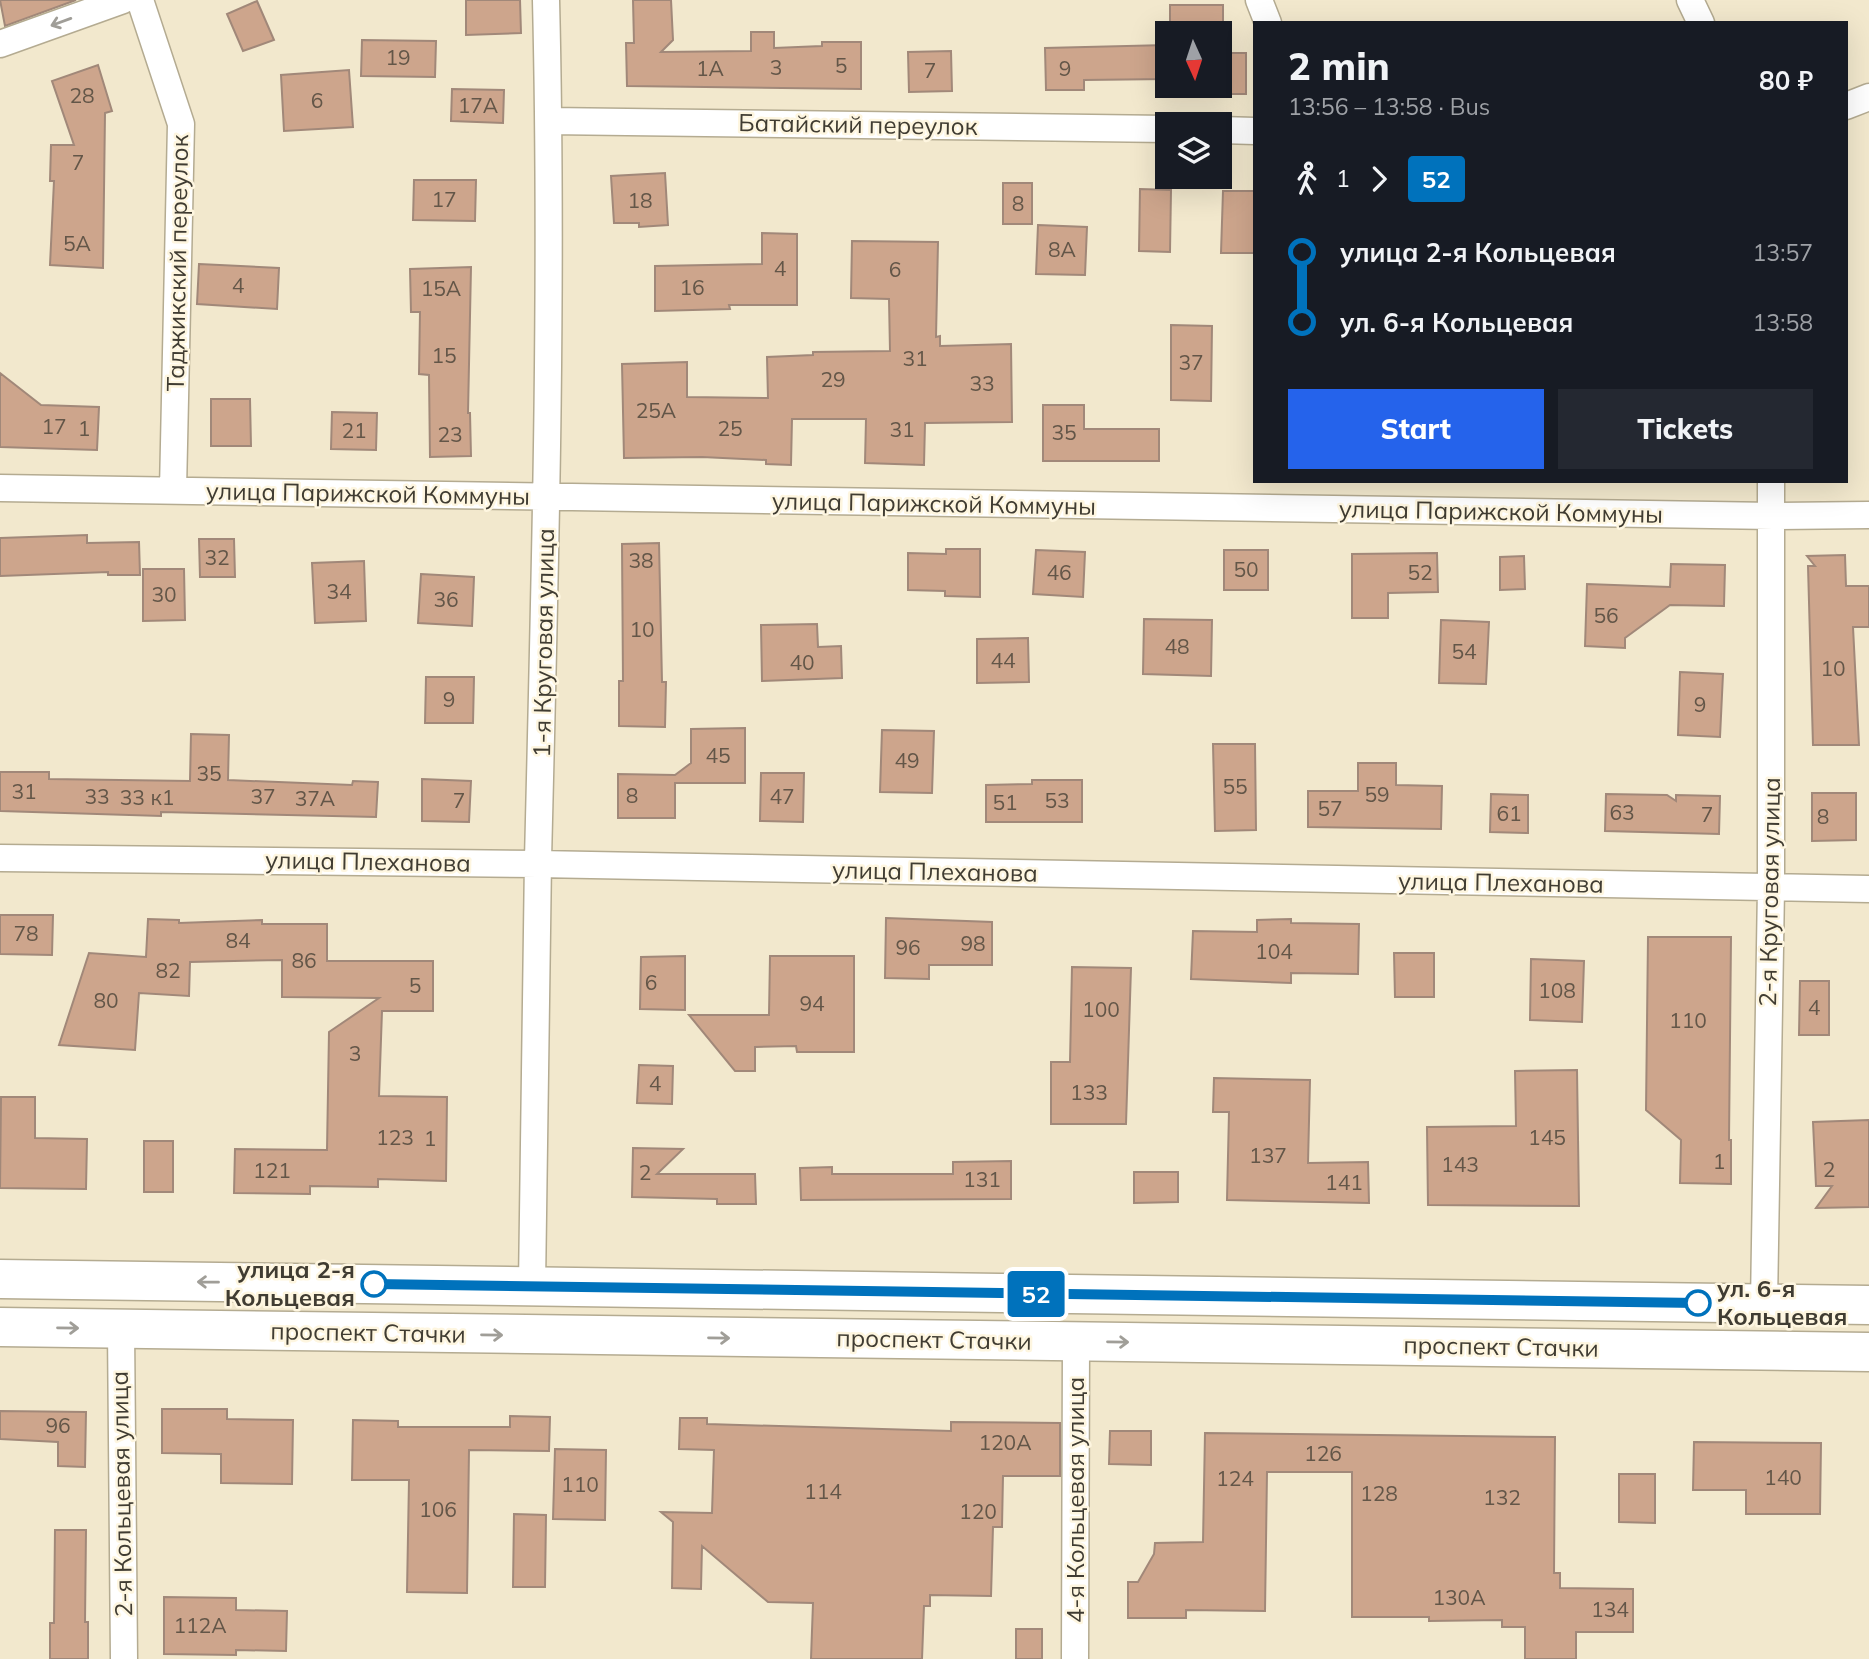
<!DOCTYPE html>
<meta charset="utf-8">
<style>
body{margin:0;font-family:Mulish,sans-serif;background:#242831;color:#f1f3f6;height:100vh;display:flex;flex-direction:column;font-size:26px;white-space:nowrap}
*{box-sizing:border-box;margin:0}
p{font-size:23px;color:#9ea1a6}
.icon{flex:none;width:38px;height:38px;fill:none;stroke:currentColor;stroke-width:2;stroke-linecap:round;stroke-linejoin:round}
.map{position:relative;flex:1;overflow:hidden}
.side{position:absolute;left:1253px;top:21px;width:595px;height:462px;display:flex;flex-direction:column;background:#171b24;border-radius:0px;box-shadow:0 7px 28px #0002}
.side>*{flex:none}
.badge{padding:0 14px;border-radius:5px;font-size:24px;line-height:46px}
.needle{width:46px;rotate:177deg}
.controls{position:absolute;left:1155px;top:21px;display:grid;gap:14px}
.controls a{display:grid;place-items:center;width:77px;height:77px;border-radius:0px;background:#171b24;box-shadow:0 7px 28px #0002;font-size:35px}
.map>.badge{position:absolute;translate:-50% -50%;box-shadow:0 0 0 4px #fff}
.legs{display:flex;align-items:center;gap:10px;height:77px;padding:0 35px;font-size:23px}
.legs p{margin-inline-start:auto}
.headline{display:flex;align-items:center;justify-content:space-between;height:119px;padding:0 35px}
h1{font-size:38px;font-weight:800;line-height:52px}
.cta{display:flex;gap:14px;margin-top:auto;padding:14px 35px}
.cta a{flex:1;height:80px;border-radius:0px;background:#2563eb;color:#fff;font-size:28px;font-weight:800;line-height:80px;text-align:center}
.cta a+a{background:#242831;color:#f1f3f6}
ul{padding:0 35px;list-style:none}
li{display:flex;align-items:center;gap:24px;height:70px;font-size:26px}
li i{display:grid;place-items:center;width:10px;height:100%;margin:0 9px;background:currentColor}
li i::after{content:'';width:18px;height:18px;margin:-9px;border:5px solid;border-radius:50%;background:#171b24}
li p{margin-inline-start:auto}
li:first-child i{background:linear-gradient(#0000 50%,currentColor 0)}
li:last-child i{background:linear-gradient(currentColor 50%,#0000 0)}
.map>svg:first-child{display:block}
.building{fill:#cda58c;stroke:#a18879;stroke-width:2}
.lines{fill:none;stroke-linecap:round;stroke-linejoin:round}
.street-casing{stroke:#b4ab91;stroke-width:29}
.primary-casing{stroke:#b4ab91;stroke-width:41}
.street{stroke:#fff;stroke-width:26}
.primary{stroke:#fff;stroke-width:38}
.oneway{stroke:#a09e98}
.line-1-casing{stroke:#fff;stroke-width:16}
.line-1{stroke:#0072bc;stroke-width:10}
.stop-1-dot{fill:#fff;stroke:#0072bc;stroke-width:3.5}
.labels{text-anchor:middle;stroke-width:5;stroke-linejoin:round;paint-order:stroke}
.number-label{font-size:21px;fill:#635648}
.street-label{font-size:24px;fill:#403c32;stroke:#fef6e0}
.stop-label{font-size:24px;font-weight:bold;fill:#403c32;stroke:#fef6e0;text-anchor:end}
</style>
<div class="map">
<svg width="1869" height="1659" viewBox="0 0 1869 1659">
<rect width="100%" height="100%" fill="#f2e8cd"/>
<!-- building -->
<path class="building" d="M0 0H76L5 26Z
M466 0H520L521 33 466 35Z
M633 0H671L673 40 661 52 751 51V32H774V48L822 46V42H861V89L627 86 626 43H634Z
M257 1 274 40 243 51 227 14Z
M1170 5H1223V33H1170Z
M362 40 436 41 435 77 361 76Z
M1167 45V79L1084 80V90H1046L1045 48Z
M951 51 952 91 909 92 908 52Z
M1220 53H1246V94H1220Z
M98 65 112 111 105 113 103 268 50 265 54 181H50L51 145H74L52 81Z
M349 70 353 127 284 131 281 75Z
M452 89 504 90 503 123 451 121Z
M665 173 668 225 639 227V223H614L611 176Z
M414 180H476L475 221 413 220Z
M1003 183H1032V224H1003Z
M1140 189 1171 190 1170 252 1139 251Z
M1223 191H1255V253H1221Z
M1038 225 1087 227 1085 275 1036 274Z
M762 233 797 234V305H729L730 309 655 311V266L762 264Z
M852 241 938 242 936 337 940 336V346L1011 344 1012 422 925 423 924 465 865 463 866 419H792L791 465 766 464V460L702 457 624 458 622 364 687 362V397L768 398 767 357 813 355V352L890 351 889 299 851 298Z
M199 264 279 268 277 309 197 304Z
M471 267 468 413H470L471 456 430 457 429 375 419 374 420 312H411L410 269Z
M1171 325 1212 326 1211 401 1171 400Z
M0 373 41 405 99 407 97 450 0 447Z
M211 399H250L251 446H211Z
M1043 405H1084V429H1159V461H1043Z
M332 412 377 413 376 450 331 449Z
M87 535V543L139 542 140 575H108V572L0 576V538Z
M199 539H234L235 577H200Z
M659 543 662 682H666L665 727 619 726V681H623L622 544Z
M946 549H980V597L945 596V591L908 590V553L946 554Z
M1036 550 1085 552 1083 597 1033 594Z
M1224 550H1268V590H1224Z
M1437 553 1438 592 1388 593V618H1352V554Z
M1845 555 1846 586H1869V627H1853L1859 745H1813L1808 566H1815L1807 556Z
M1524 556 1525 589 1500 590V557Z
M364 561 366 621 315 623 312 563Z
M1671 564 1725 565 1724 606 1670 605 1625 638V648L1585 646 1587 584 1670 587Z
M143 569H184L185 620 143 621Z
M421 574 474 577 472 626 418 623Z
M1144 619 1212 620 1211 676 1143 674Z
M1441 620 1489 622 1486 684 1439 683Z
M817 624 818 647 841 646 842 678 762 681 761 625Z
M1028 638 1029 682 977 683V639Z
M1680 672 1723 674 1720 737 1678 735Z
M426 677H474L473 723H425Z
M745 728V783H675V818H618V774L675 775 691 763V729Z
M882 730 934 731 932 793 880 792Z
M191 734 229 735 228 780 352 785 353 781 378 782 376 817 161 812V816L0 811V772H49V779L190 781Z
M1213 744H1255L1256 830 1215 831Z
M1358 763H1396V785L1442 786 1441 829 1308 827V791H1358Z
M761 773H804L803 822 760 821Z
M422 779 471 781 469 822 422 821Z
M1032 780H1082V822H986V785L1032 784Z
M1812 793H1856V840L1812 841Z
M1491 794 1528 795V833L1490 832Z
M1606 794 1667 795 1676 801V795L1720 796 1719 834 1605 831Z
M0 915H53L52 955 0 954Z
M886 918 992 922V965H929V979L885 978Z
M148 919 179 920V923L262 920V924H327V961H433V1011H382L379 1096 447 1097 446 1181 378 1179V1187L310 1186V1194L234 1193 235 1149 327 1150 329 1032 379 998 282 997V960L190 962 189 996 139 993 135 1050 59 1045 89 953 146 957Z
M1291 919V923L1359 924 1358 974 1291 973V983L1191 979 1193 931 1257 932V920Z
M1648 937H1731L1729 1140H1731V1184L1680 1183 1681 1140 1646 1110Z
M1394 953H1434V997H1395Z
M685 956V1010L640 1009 641 957Z
M770 956H854V1052H797L796 1046 755 1047V1071H735L689 1015H769Z
M1531 959 1584 961 1582 1022 1530 1020Z
M1072 967 1131 968 1126 1124H1051V1062H1070Z
M1800 981H1829V1035H1799Z
M639 1065 673 1066 672 1104 637 1103Z
M1577 1070 1579 1206 1428 1205 1427 1127 1516 1126 1515 1071Z
M1214 1078 1310 1080 1308 1163 1368 1162 1369 1203 1227 1200 1229 1112H1213Z
M1 1097H35V1138L87 1139 86 1189 0 1188Z
M1869 1120V1207L1816 1208 1832 1186H1816L1813 1122Z
M144 1141H173V1192H144Z
M633 1148 683 1149 657 1174H755L756 1204H717V1199L632 1197Z
M1011 1161V1199L801 1200 800 1168 832 1167V1174H953V1162Z
M1134 1172H1178V1202L1134 1203Z
M162 1409H227V1419L293 1420 292 1484 221 1483V1454L162 1453Z
M0 1411 86 1412 85 1467 58 1466V1442L0 1439Z
M510 1416 550 1417 549 1451 469 1450 467 1593 407 1592 409 1480H352L353 1420 398 1421V1427H510Z
M680 1418H707V1424L951 1431V1422L1060 1423V1476H1003L1002 1527H993L991 1596 930 1595V1606H924L922 1659H811L813 1603 768 1602 702 1546 701 1589 672 1588 673 1522 661 1512 712 1513 714 1450 679 1449Z
M1110 1431H1151V1465L1109 1464Z
M1205 1433 1555 1437 1554 1573H1560V1588L1633 1589V1632H1576V1659H1525V1627H1502V1620L1429 1621V1617H1352V1472H1267L1265 1611 1186 1610V1618H1128V1582H1138L1154 1554 1155 1543 1203 1542Z
M1694 1442 1821 1443 1820 1514H1746V1490H1693Z
M555 1449 606 1450 605 1520 553 1519Z
M1619 1474H1655V1523L1619 1522Z
M514 1514 546 1515 545 1587H513Z
M55 1530H86L85 1622H88V1659H50V1623H54Z
M164 1597 236 1598V1610L287 1611 286 1651 236 1650V1655L164 1654Z
M1016 1629H1042V1659H1016Z"/>
<g class="lines">
<!-- street casing -->
<g class="street-casing">
<path id="street" d="M140 0 181 124 173 490
M1259 0 1268 23
M1690 0 1701 23
M0 44 123 0
M1846 106 1869 97
M549 121 1167 129
M1220 130 1255 131
M0 488 1773 516 1869 515
M0 858 538 864 1869 889
M532 1286C535 1144 535 1002 538 860 545 573 553 287 546 0
M1764 1303 1771 888V481
M121 1329 124 1659
M1075 1659 1076 1342"/>
</g>
<!-- primary casing -->
<g class="primary-casing">
<path id="primary" d="M0 1279 1869 1305
M0 1327 1869 1352"/>
</g>
<!-- street -->
<use href="#street" class="street"/>
<!-- primary -->
<use href="#primary" class="primary"/>
</g>
<!-- one-way arrows -->
<defs><path id="oneway-shaft" d="M-6 0H5M1.5-3L5.5 0L1.5 3" fill="none" stroke-width="1.6" stroke-linecap="round" stroke-linejoin="round" transform="scale(1.75)"/></defs>
<g class="oneway">
<use href="#oneway-shaft" transform="translate(61 22) rotate(160)"/>
<use href="#oneway-shaft" transform="translate(208 1282) rotate(-179)"/>
<use href="#oneway-shaft" transform="translate(68 1328) rotate(1)"/>
<use href="#oneway-shaft" transform="translate(492 1335) rotate(1)"/>
<use href="#oneway-shaft" transform="translate(719 1338) rotate(1)"/>
<use href="#oneway-shaft" transform="translate(1118 1342) rotate(1)"/>
</g>
<g class="lines">
<!-- line-1 casing -->
<g class="line-1-casing">
<path id="line-1" d="M374 1284 1698 1303"/>
</g>
<!-- line-1 -->
<use href="#line-1" class="line-1"/>
</g>
<!-- markers -->
<g class="stop-1-dot">
<circle cx="374" cy="1284" r="12"/>
<circle cx="1698" cy="1303" r="12"/>
</g>
<g class="labels">
<!-- number labels -->
<g class="number-label">
<text x="398" y="65">19</text>
<text x="841" y="73">5</text>
<text x="776" y="75">3</text>
<text x="710" y="76">1А</text>
<text x="1065" y="76">9</text>
<text x="930" y="78">7</text>
<text x="82" y="103">28</text>
<text x="317" y="108">6</text>
<text x="478" y="113">17А</text>
<text x="78" y="170">7</text>
<text x="444" y="207">17</text>
<text x="640" y="208">18</text>
<text x="1018" y="211">8</text>
<text x="77" y="251">5А</text>
<text x="1062" y="257">8А</text>
<text x="780" y="276">4</text>
<text x="895" y="277">6</text>
<text x="238" y="293">4</text>
<text x="692" y="295">16</text>
<text x="441" y="296">15А</text>
<text x="444" y="363">15</text>
<text x="915" y="366">31</text>
<text x="1191" y="370">37</text>
<text x="833" y="387">29</text>
<text x="982" y="391">33</text>
<text x="656" y="418">25А</text>
<text x="54" y="434">17</text>
<text x="84" y="436">1</text>
<text x="730" y="436">25</text>
<text x="902" y="437">31</text>
<text x="354" y="438">21</text>
<text x="1064" y="440">35</text>
<text x="450" y="442">23</text>
<text x="217" y="565">32</text>
<text x="641" y="568">38</text>
<text x="1246" y="577">50</text>
<text x="1059" y="580">46</text>
<text x="1420" y="580">52</text>
<text x="339" y="599">34</text>
<text x="164" y="602">30</text>
<text x="446" y="607">36</text>
<text x="1606" y="623">56</text>
<text x="642" y="637">10</text>
<text x="1177" y="654">48</text>
<text x="1464" y="659">54</text>
<text x="1003" y="668">44</text>
<text x="802" y="670">40</text>
<text x="1833" y="676">10</text>
<text x="449" y="707">9</text>
<text x="1700" y="712">9</text>
<text x="718" y="763">45</text>
<text x="907" y="768">49</text>
<text x="209" y="781">35</text>
<text x="1235" y="794">55</text>
<text x="24" y="799">31</text>
<text x="1377" y="802">59</text>
<text x="632" y="803">8</text>
<text x="97" y="804">33</text>
<text x="263" y="804">37</text>
<text x="782" y="804">47</text>
<text x="147" y="805">33 к1</text>
<text x="315" y="806">37А</text>
<text x="459" y="808">7</text>
<text x="1057" y="808">53</text>
<text x="1005" y="810">51</text>
<text x="1330" y="816">57</text>
<text x="1622" y="820">63</text>
<text x="1509" y="821">61</text>
<text x="1707" y="822">7</text>
<text x="1823" y="824">8</text>
<text x="26" y="941">78</text>
<text x="238" y="948">84</text>
<text x="973" y="951">98</text>
<text x="908" y="955">96</text>
<text x="1274" y="959">104</text>
<text x="304" y="968">86</text>
<text x="168" y="978">82</text>
<text x="651" y="990">6</text>
<text x="415" y="993">5</text>
<text x="1557" y="998">108</text>
<text x="106" y="1008">80</text>
<text x="812" y="1011">94</text>
<text x="1814" y="1015">4</text>
<text x="1101" y="1017">100</text>
<text x="1688" y="1028">110</text>
<text x="355" y="1061">3</text>
<text x="655" y="1091">4</text>
<text x="1089" y="1100">133</text>
<text x="395" y="1145">123</text>
<text x="1547" y="1145">145</text>
<text x="430" y="1146">1</text>
<text x="1268" y="1163">137</text>
<text x="1719" y="1169">1</text>
<text x="1460" y="1172">143</text>
<text x="1829" y="1177">2</text>
<text x="272" y="1178">121</text>
<text x="645" y="1180">2</text>
<text x="982" y="1187">131</text>
<text x="1344" y="1190">141</text>
<text x="58" y="1433">96</text>
<text x="1005" y="1450">120А</text>
<text x="1323" y="1461">126</text>
<text x="1783" y="1485">140</text>
<text x="1235" y="1486">124</text>
<text x="580" y="1492">110</text>
<text x="823" y="1499">114</text>
<text x="1379" y="1501">128</text>
<text x="1502" y="1505">132</text>
<text x="438" y="1517">106</text>
<text x="978" y="1519">120</text>
<text x="1459" y="1605">130А</text>
<text x="1610" y="1617">134</text>
<text x="200" y="1633">112А</text>
</g>
<!-- street labels -->
<g class="street-label">
<text transform="translate(858 125) rotate(1)" y="8">Батайский переулок</text>
<text transform="translate(178 263) rotate(-89)" y="8">Таджикский переулок</text>
<text transform="translate(368 494) rotate(1)" y="8">улица Парижской Коммуны</text>
<text transform="translate(934 504) rotate(1)" y="8">улица Парижской Коммуны</text>
<text transform="translate(1501 512) rotate(1)" y="8">улица Парижской Коммуны</text>
<text transform="translate(544 643) rotate(-89)" y="8">1-я Круговая улица</text>
<text transform="translate(368 862) rotate(1)" y="8">улица Плеханова</text>
<text transform="translate(935 872) rotate(1)" y="8">улица Плеханова</text>
<text transform="translate(1501 883) rotate(1)" y="8">улица Плеханова</text>
<text transform="translate(1770 892) rotate(-89)" y="8">2-я Круговая улица</text>
<text transform="translate(368 1333) rotate(1)" y="8">проспект Стачки</text>
<text transform="translate(934 1340) rotate(1)" y="8">проспект Стачки</text>
<text transform="translate(1501 1347) rotate(1)" y="8">проспект Стачки</text>
<text transform="translate(122 1494) rotate(-91)" y="8">2-я Кольцевая улица</text>
<text transform="translate(1076 1500) rotate(-90)" y="8">4-я Кольцевая улица</text>
</g>
<!-- stop labels -->
<g class="stop-label">
<text x="355" y="1278">улица 2-я<tspan x="355" dy="28">Кольцевая</tspan></text>
<text x="1717" y="1297" text-anchor="start">ул. 6-я<tspan x="1717" dy="28">Кольцевая</tspan></text>
</g>
</g>
</svg>
<div class="controls">
<a><svg class="needle" viewBox="-14 -14 28 28"><path d="M0-13l5 13h-10z" fill="#e53935"/><path d="M0 13l5-13h-10z" fill="#9ea1a6"/></svg></a>
<a><svg class="icon" aria-label="layers" viewBox="0 0 24 24"><path d="M12 4l9 5-9 5-9-5zM3 14l9 5 9-5"/></svg></a>
</div>
<b class="badge" style="left:1036px;top:1294px;background:#0072bc;color:#fff">52</b>
<section class="side">
<div class="headline"><div><h1>2 min</h1><p>13:56 – 13:58 · Bus</p></div><b>80 ₽</b></div>
<div class="legs"><svg class="icon" aria-label="walk" viewBox="0 0 24 24"><circle cx="13" cy="4" r="2"/><path d="M13 8l-2 6 4 7M11 14l-3 7M7 12l3-4h3l4 4"/></svg>1<svg class="icon" aria-label="forward" viewBox="0 0 24 24"><path d="M9 5l7 7-7 7"/></svg><b class="badge" style="background:#0072bc;color:#fff">52</b></div>
<ul>
<li><i style="color:#0072bc"></i><b>улица 2-я Кольцевая</b><p>13:57</p></li>
<li><i style="color:#0072bc"></i><b>ул. 6-я Кольцевая</b><p>13:58</p></li>
</ul>
<div class="cta"><a>Start</a><a>Tickets</a></div>
</section>
</div>
